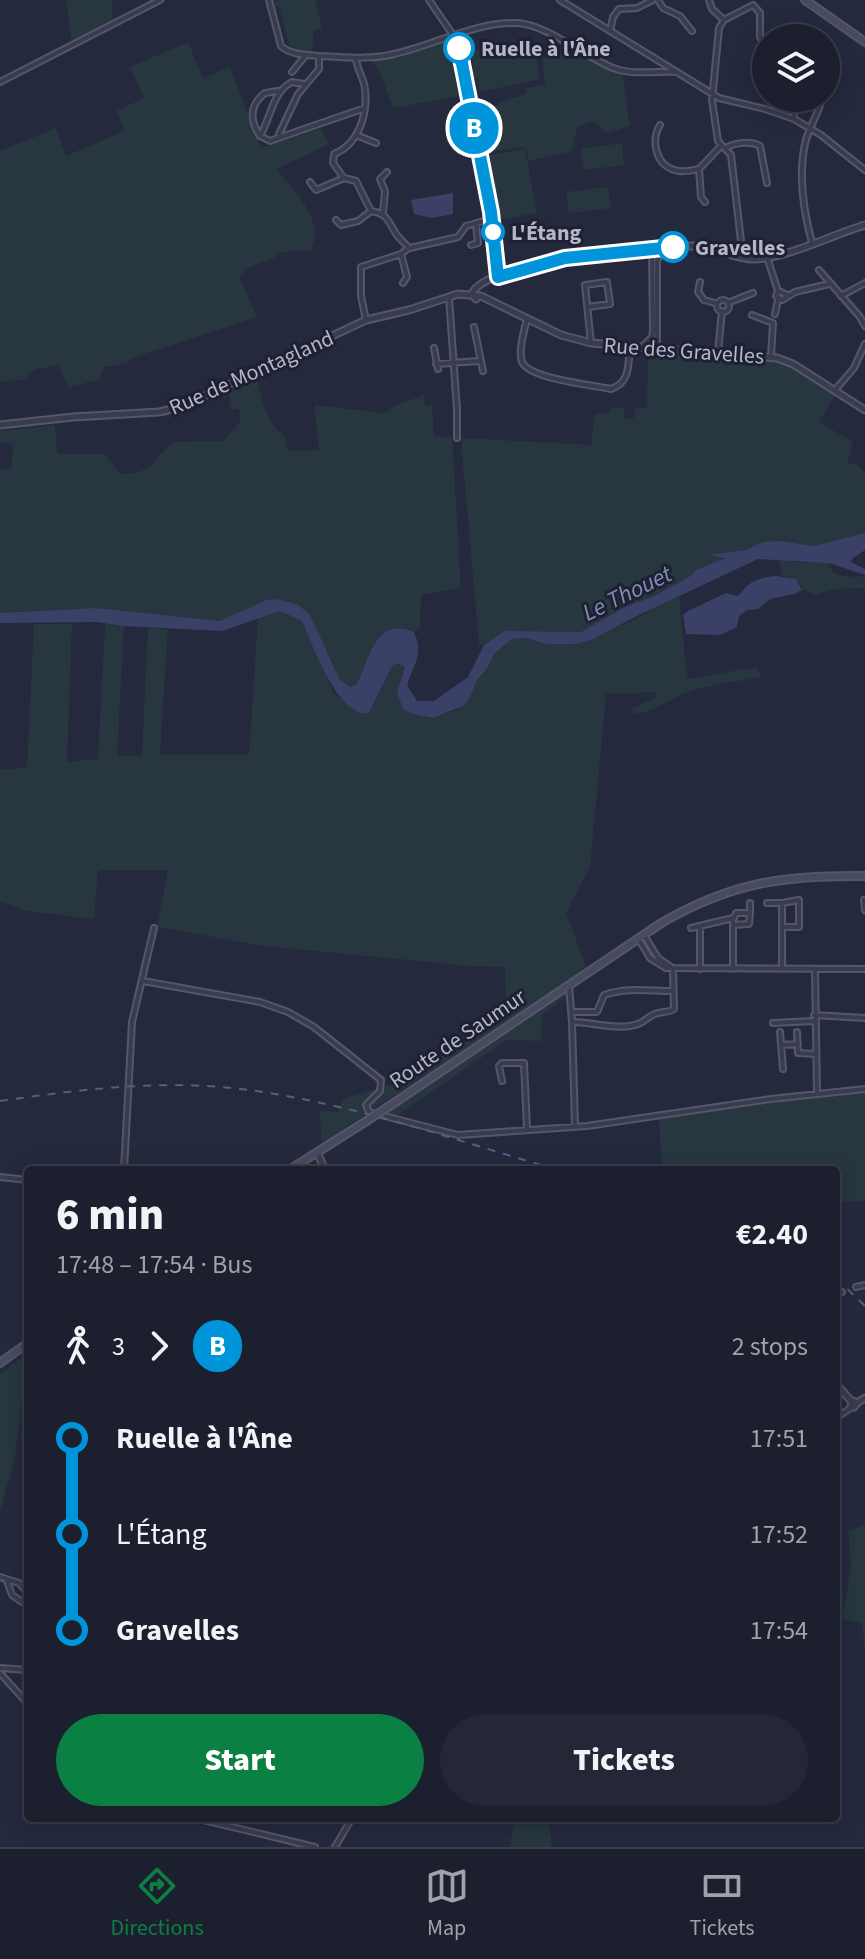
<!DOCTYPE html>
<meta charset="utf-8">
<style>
body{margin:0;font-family:"Source Sans 3",sans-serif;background:#252736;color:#f1f3f6;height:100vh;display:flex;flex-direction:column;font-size:30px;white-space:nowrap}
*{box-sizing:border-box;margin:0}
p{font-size:26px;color:#a0a2aa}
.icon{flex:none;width:44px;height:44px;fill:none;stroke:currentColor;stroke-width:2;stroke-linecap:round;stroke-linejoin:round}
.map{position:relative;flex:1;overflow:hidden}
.drawer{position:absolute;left:24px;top:1166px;width:816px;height:656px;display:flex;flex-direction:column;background:#1c1f2e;border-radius:8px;box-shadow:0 4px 20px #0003,0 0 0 2px #3a3d4a}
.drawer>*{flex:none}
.badge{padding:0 16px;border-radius:26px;font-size:28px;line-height:52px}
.controls{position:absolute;left:752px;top:24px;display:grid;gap:16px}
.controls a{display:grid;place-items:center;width:88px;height:88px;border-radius:50%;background:#1c1f2e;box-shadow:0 4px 20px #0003,0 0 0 2px #3a3d4a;font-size:40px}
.map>.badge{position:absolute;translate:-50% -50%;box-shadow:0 0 0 4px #fff}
.legs{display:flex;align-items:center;gap:12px;height:88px;padding:0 32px;font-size:26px}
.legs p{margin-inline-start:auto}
.overview{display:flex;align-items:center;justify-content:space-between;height:136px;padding:0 32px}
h1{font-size:44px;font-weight:800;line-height:60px}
.primary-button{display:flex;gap:16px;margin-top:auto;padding:16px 32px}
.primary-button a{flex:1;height:92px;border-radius:48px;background:#0b8043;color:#fff;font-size:32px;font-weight:800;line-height:92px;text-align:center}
.primary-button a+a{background:#252736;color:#f1f3f6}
ul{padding:0 32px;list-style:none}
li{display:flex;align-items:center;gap:28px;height:96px;font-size:30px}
li i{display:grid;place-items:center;width:12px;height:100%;margin:0 10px;background:currentColor}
li i::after{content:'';width:20px;height:20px;margin:-10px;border:6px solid;border-radius:50%;background:#1c1f2e}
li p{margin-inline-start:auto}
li:first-child i{background:linear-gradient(#0000 50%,currentColor 0)}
li:last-child i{background:linear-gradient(currentColor 50%,#0000 0)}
.tab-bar{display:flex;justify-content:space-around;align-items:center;height:112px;border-top:2px solid #3a3d4a;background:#1c1f2e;font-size:22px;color:#a0a2aa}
.tab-bar a{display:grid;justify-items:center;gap:4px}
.tab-bar .active{color:#0b8043}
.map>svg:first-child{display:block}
.green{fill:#27363f}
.water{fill:#3b4166}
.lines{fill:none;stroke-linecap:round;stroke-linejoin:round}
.minor-casing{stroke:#545769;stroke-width:8}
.tertiary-casing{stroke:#545769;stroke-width:9}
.secondary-casing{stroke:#545769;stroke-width:10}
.minor{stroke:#393c4e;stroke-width:4}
.tertiary{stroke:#393c4e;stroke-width:5}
.secondary{stroke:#474a61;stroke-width:6}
.rail{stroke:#5b5f75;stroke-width:2;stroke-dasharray:8 8;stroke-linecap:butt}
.secondary-bridge-casing{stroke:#545769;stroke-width:10;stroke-linecap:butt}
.secondary-bridge{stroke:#474a61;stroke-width:6}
.line-1-casing{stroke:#fff;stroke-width:18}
.line-1{stroke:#0095da;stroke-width:12}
.stop-1-dot{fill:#fff;stroke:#0095da;stroke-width:4}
.labels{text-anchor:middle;stroke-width:6;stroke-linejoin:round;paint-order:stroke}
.stop-label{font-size:22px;font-weight:bold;fill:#b5b7c9;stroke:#1e2133;text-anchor:start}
.street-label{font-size:22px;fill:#b5b7c9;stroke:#1e2133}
.water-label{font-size:24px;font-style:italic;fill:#858cb3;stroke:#1e2133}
</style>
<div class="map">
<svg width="865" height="1847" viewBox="0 0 865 1847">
<rect width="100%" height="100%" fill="#25293e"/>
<!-- green -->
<path class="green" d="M66 0H112V21L71 41Z
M274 0H315L322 29 314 30 312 52 290 49 280 8 275 6Z
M448 39H452L462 96 393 108 380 72 371 60Z
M531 39 534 53H536L540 79 480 92 477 78H474L471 52Z
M188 42 203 78 230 67 261 148 321 128 329 144 277 169C295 193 325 219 311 250L282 252 273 259 249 267 239 277 257 317 132 358 127 363 104 367 100 379 68 388 58 365 34 370 27 379 0 382V151L56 128 66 156 124 131 117 111 144 98 130 67Z
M573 49 622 72 630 126 607 133 593 121 577 127 572 151 529 161 526 147 484 152 477 119 502 101 527 94 526 88 545 85 542 58Z
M622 143 624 165 584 170 581 149Z
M525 149 537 213 498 220 485 156Z
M608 187 611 208 569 213 566 192Z
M648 351 765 358 791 367 835 395 819 422 853 442 847 462 859 466 865 474V533L836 542C834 547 829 557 829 562 829 579 854 577 865 576V588L835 589 814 595 811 592 802 590V586L792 577 782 576 779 560 807 563 814 546 779 541 763 542 746 550 711 555 727 558 696 570 689 577 654 596 625 607 581 632 504 631 484 645 479 644 461 441 462 438 591 445 595 414 609 413 610 408H624V418L633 419 636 407 647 408Z
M256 376C262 397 265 423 284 435L288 451 319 450 314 405 384 413 399 404 424 395 425 406 432 405 434 436 452 437 461 588 421 595 420 629 414 632 406 629 362 674 357 685 351 687 340 680 331 658 297 604 276 599 266 600 220 621 96 608 0 613V469H11L13 444 0 442V431L55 425 57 454H105L120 474C160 473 149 458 175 442L223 441 240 422 239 409 231 410 228 389Z
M679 595 687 679 757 667 762 677C739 681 715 684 693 690 672 696 655 713 634 714L632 708 657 698 655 692 606 694 590 867 566 913 586 967 566 982V997L542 1015 541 1041 507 1040 395 1117 387 1113 516 1025 513 1019 350 1124 325 1144 321 1140 320 1111 338 1112 343 1099 402 1081 506 1013 505 967 470 966 264 946 157 927 168 870H98L94 919 28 911 0 902V770L27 767 34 624H72L67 762 98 759 105 624 124 626 117 756 142 755 148 628 168 629 160 755H249L258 618 280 611 302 621 334 693 357 711 373 706 392 666 396 663H402L405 667 397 692 412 714 433 718 457 710 477 680 487 670 494 654 512 639 526 638 546 644H575L629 622Z
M865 1093V1201L836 1202V1170H662L659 1118 802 1098Z
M28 1353 15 1457 0 1511V1374Z
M865 1525V1650L862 1623 842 1619 851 1567 848 1530Z
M560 1818 549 1823 552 1847H510L514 1819Z"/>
<!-- water -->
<path class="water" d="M453 193V214L432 218 414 214 411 200Z
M865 533V550L853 558 851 562 865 569V575L829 563 758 559 637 616 591 640 575 644H546L526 638 512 639 494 654 487 669 477 680 469 699 463 706 433 718 412 714 403 709 397 692 405 667 397 663 392 666 369 713C337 717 313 645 302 621L280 611 222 631 124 626 96 622 0 623V613L96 608 220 621 266 600 276 599 297 604 310 615 340 680 351 687 357 684C369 660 375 616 414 632 424 654 414 664 407 685L417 701H434L468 677 484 645 504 631 581 632 625 607 654 596 689 577 696 570 725 558 708 555 746 550 763 542 779 541 814 546Z
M776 576 796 579 802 590 794 594 770 599 758 609 747 610 739 616 737 627 720 635 686 634 683 615 688 611 726 593 738 596C750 581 757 578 776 576Z"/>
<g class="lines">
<!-- minor casing -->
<g class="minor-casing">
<path id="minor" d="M269 0 281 46C290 55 308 55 321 56 345 57 370 60 394 54 435 45 474 22 517 23 547 24 587 59 616 69 635 75 658 71 677 72
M429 0 453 35 459 48 491 212 498 277
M560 0 719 98 765 109 794 119 821 135 865 170
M658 0 663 8 680 16 692 31
M709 0 712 9 724 20
M610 31 613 17 619 9 637 8 653 0
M319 56V69L298 94 279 134 281 137 365 108
M292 72 306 55
M0 82 160 0
M794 98V119
M660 125C650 141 656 168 679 171 685 172 693 170 699 169L721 146
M356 135 376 143
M260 136C250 121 249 105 265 93L278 91
M281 137 270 141 260 136C271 118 272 92 292 82L304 84
M726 148C734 143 751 140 760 146L767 183
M699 169 701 197 705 202
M344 178 333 163 334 154C359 144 368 114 365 89 364 78 357 70 356 59
M310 182 316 190 344 178 356 181 371 211
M383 213 385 191 380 179 387 172
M336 220 341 225 358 221 371 211C387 214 387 219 395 232 398 238 405 243 409 248
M812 243C804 213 798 176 805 144 808 128 819 114 822 98
M471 245 478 243 476 224
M410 248 458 237 466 226 491 219
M401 254 407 277 403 283
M767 257 778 291
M743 258 731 155 718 141 712 100 719 28 724 20 753 5 760 13V37L766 47
M819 270 860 317 865 326
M700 282 698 292 704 300 715 303
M788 295 778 291 776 296 782 300 795 292 829 284
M841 296 865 283
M449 297 457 410V438
M717 306a6 6 0 1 1 12 0a6 6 0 1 1-12 0Z
M730 302 753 293
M588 307 610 304 607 282 585 285 591 343
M775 314 778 300
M752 315 773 323 771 356
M527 319C524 330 518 351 522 362 530 379 592 385 611 389 631 382 628 364 630 346
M366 320 361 296V267L401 254 409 248
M474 327 483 371
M643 346 652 337 653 331 652 249
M434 348 438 369
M660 349 657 342V262L662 248
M718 352 722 311
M436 364 479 361
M835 390 854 368 865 344
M864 900 865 910
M767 903H782
M750 913V903
M733 925 749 924 750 913H736L734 918
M700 927V969
M691 928 733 918V969
M644 935 658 958 671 967
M638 938 650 958 666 968 865 969
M782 969V903L799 900V927H782
M815 969 817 1093
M143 981 260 1002 288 1012 314 1027 381 1080 380 1091 366 1105 369 1112 458 1135 587 1126 771 1099 865 1089
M569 985 572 1022
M571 1012H597L604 995C628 987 648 991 673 991
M814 1015 865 1018
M773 1023 814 1021
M780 1032 783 1069
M797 1032 798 1053 815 1054
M781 1045 798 1044
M502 1081 499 1066 502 1063H524L527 1129
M575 1126 572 1022C593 1022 618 1031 638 1024 644 1022 649 1016 655 1014 662 1011 668 1013 674 1009L673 968
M124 1170 132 1022 154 928
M0 1177 28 1180
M856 1287 865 1285
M836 1293 842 1292
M836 1418 852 1407
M0 1577 19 1583 28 1593
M7 1581 12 1595 22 1602 28 1598
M0 1668 28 1670
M0 1673 28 1704
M195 1818 315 1847
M335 1847 352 1818"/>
</g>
<!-- tertiary casing -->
<g class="tertiary-casing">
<path id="tertiary" d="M476 299 472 294C484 261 659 245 694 246 715 246 734 259 754 259 785 259 834 234 865 225
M0 425 73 417 159 412 181 407 366 320 409 310 458 294 481 296 561 335 591 343 777 358 793 364 865 410
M317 1152 325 1170
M836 1384 852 1402
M853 1401 857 1403 854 1407 851 1405Z
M857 1403 865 1398"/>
</g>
<!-- secondary casing -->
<g class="secondary-casing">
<path id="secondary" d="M805 0 865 42
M385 1109 663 922C733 882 785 875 865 876
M289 1170 365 1122
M0 1363 28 1343"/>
</g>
<!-- minor -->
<use href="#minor" class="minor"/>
<!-- tertiary -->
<use href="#tertiary" class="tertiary"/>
<!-- secondary -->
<use href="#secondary" class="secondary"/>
<!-- rail -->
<path class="rail" d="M0 1101C76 1090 155 1080 232 1088 343 1100 451 1139 558 1170
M836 1278 865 1306"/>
<!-- secondary-bridge casing -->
<g class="secondary-bridge-casing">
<path id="secondary-bridge" d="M365 1122 385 1109"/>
</g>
<!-- secondary-bridge -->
<use href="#secondary-bridge" class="secondary-bridge"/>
</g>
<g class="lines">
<!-- line-1 casing -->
<g class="line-1-casing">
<path id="line-1" d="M459 48 491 212 498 277 565 258 673 247"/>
</g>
<!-- line-1 -->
<use href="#line-1" class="line-1"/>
</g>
<!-- markers -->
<g class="stop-1-dot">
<circle cx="459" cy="48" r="14"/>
<circle cx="493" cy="232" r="10"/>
<circle cx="673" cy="247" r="14"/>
</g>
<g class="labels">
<!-- stop labels -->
<g class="stop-label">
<text x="481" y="56">Ruelle à l'Âne</text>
<text x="511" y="240">L'Étang</text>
<text x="695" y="255">Gravelles</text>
</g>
<!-- street labels -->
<g class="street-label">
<text transform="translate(684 350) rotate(4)" y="8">Rue des Gravelles</text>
<text transform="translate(251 372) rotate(-24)" y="8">Rue de Montagland</text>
<text transform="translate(457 1038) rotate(-34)" y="8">Route de Saumur</text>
</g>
<!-- water labels -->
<g class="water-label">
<text transform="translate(627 593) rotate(-26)" y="8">Le Thouet</text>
</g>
</g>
</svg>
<div class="controls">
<a><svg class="icon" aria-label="layers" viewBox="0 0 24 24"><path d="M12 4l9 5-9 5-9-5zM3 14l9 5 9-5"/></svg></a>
</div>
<b class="badge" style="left:474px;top:128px;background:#0095da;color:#fff">B</b>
<section class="drawer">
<div class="overview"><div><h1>6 min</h1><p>17:48 – 17:54 · Bus</p></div><b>€2.40</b></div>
<div class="legs"><svg class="icon" aria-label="walk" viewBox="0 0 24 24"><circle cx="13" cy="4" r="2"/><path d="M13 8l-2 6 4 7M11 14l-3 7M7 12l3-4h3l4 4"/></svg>3<svg class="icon" aria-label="forward" viewBox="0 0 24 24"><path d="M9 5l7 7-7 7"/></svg><b class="badge" style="background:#0095da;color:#fff">B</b><p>2 stops</p></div>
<ul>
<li><i style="color:#0095da"></i><b>Ruelle à l'Âne</b><p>17:51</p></li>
<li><i style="color:#0095da"></i><span>L'Étang</span><p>17:52</p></li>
<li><i style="color:#0095da"></i><b>Gravelles</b><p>17:54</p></li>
</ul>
<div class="primary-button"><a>Start</a><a>Tickets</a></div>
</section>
</div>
<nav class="tab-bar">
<a class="active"><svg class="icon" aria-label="directions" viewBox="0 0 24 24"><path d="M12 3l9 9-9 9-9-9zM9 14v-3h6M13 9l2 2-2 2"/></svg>Directions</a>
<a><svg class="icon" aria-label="map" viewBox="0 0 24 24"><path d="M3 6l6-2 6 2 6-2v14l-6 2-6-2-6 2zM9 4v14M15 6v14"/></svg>Map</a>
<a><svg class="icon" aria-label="tickets" viewBox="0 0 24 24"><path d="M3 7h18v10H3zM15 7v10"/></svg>Tickets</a>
</nav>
